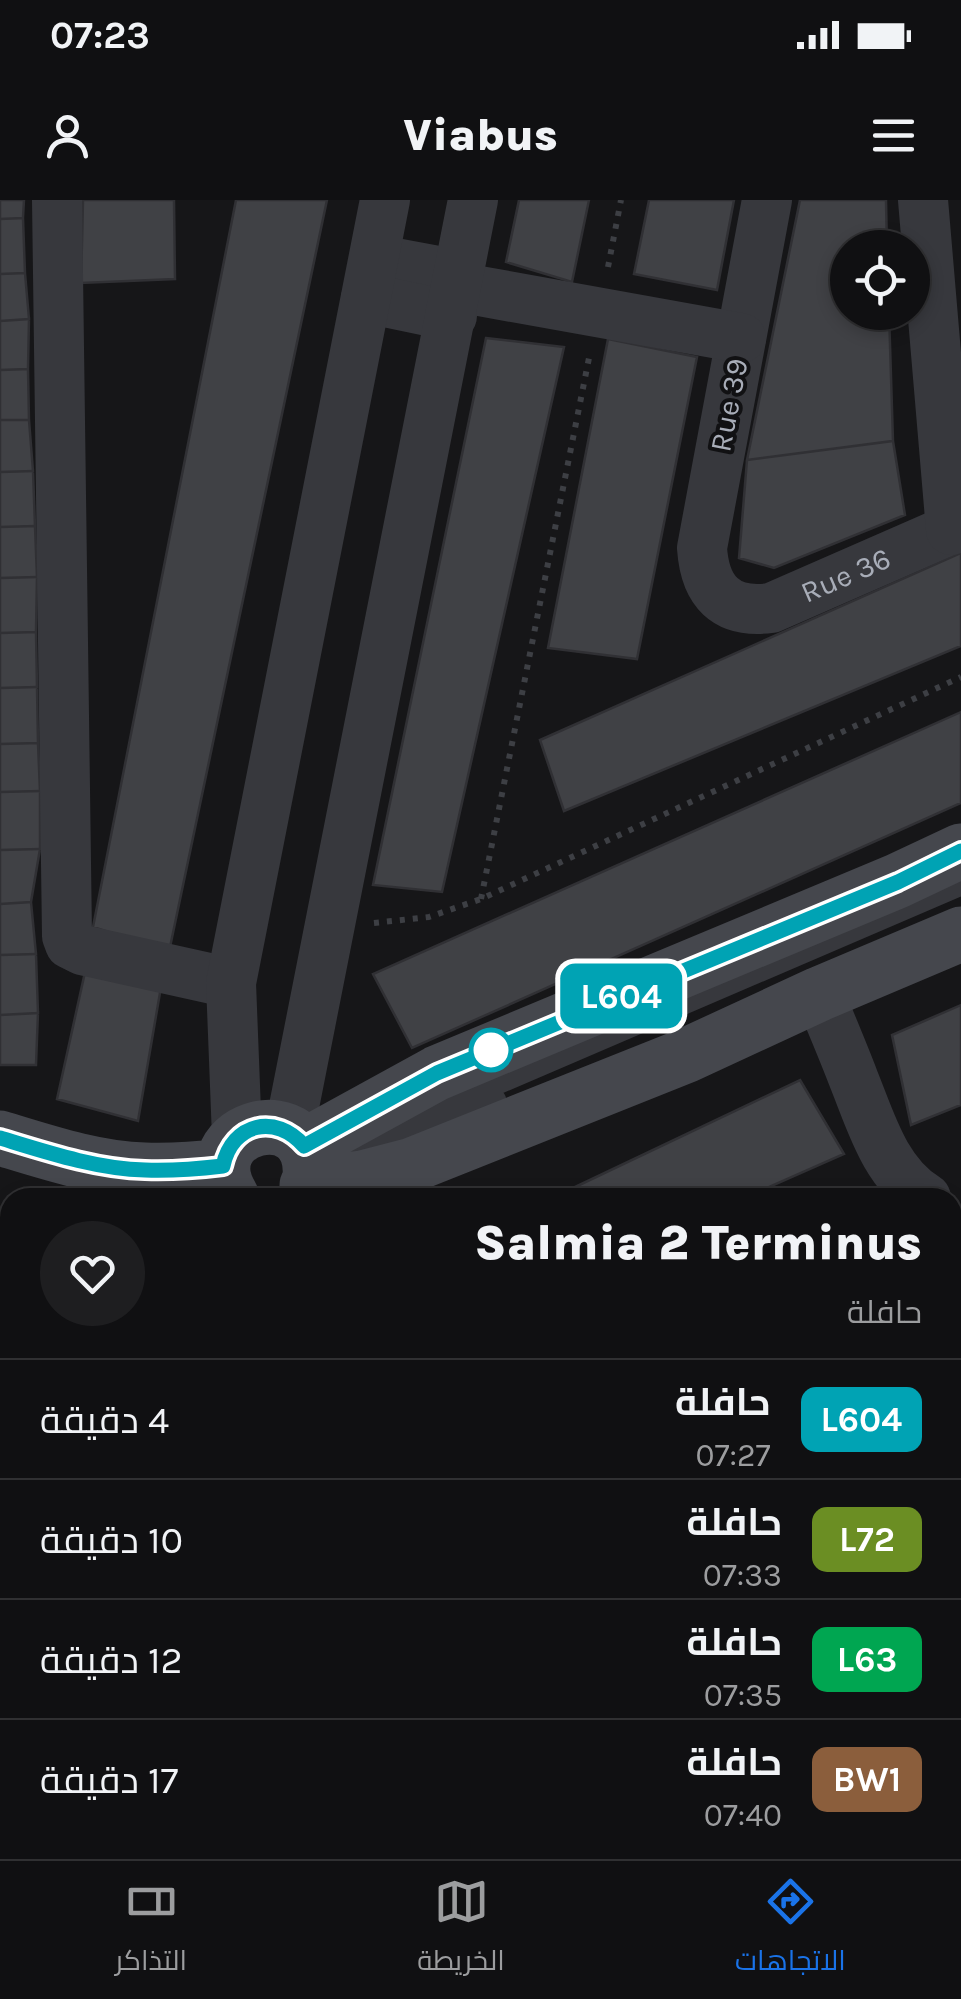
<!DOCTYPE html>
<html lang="ar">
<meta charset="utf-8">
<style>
body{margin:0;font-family:Karla,Cairo,sans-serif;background:#1e1e20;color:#f1f3f6;direction:rtl;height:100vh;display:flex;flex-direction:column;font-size:38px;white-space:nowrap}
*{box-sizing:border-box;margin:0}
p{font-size:32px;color:#9c9d9f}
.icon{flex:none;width:55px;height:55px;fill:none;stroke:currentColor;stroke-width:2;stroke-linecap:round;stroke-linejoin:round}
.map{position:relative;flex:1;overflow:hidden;direction:ltr}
.drawer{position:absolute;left:0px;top:988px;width:962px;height:672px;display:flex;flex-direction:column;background:#101012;border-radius:30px 30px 0 0;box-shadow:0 5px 15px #0003,0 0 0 2px #303032;direction:rtl}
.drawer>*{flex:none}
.badge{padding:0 20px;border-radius:15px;font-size:35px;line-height:65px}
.fabs{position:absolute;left:830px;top:30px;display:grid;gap:20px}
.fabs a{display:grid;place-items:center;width:100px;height:100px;border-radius:50%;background:#101012;box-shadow:0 5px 15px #0003,0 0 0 2px #303032;font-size:50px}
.map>.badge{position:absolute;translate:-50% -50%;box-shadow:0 0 0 5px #fff}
.round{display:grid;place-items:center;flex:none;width:105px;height:105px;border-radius:52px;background:#1e1e20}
.head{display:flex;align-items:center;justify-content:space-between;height:170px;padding:0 40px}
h1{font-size:48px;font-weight:800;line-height:75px}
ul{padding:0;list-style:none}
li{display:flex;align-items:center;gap:30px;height:120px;padding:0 40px;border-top:2px solid #303032}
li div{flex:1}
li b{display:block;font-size:38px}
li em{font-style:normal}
li .badge{min-width:110px;font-weight:700;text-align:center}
.status{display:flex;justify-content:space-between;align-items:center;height:70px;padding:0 50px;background:#101012;direction:ltr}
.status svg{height:28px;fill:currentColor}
header{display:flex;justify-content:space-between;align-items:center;height:130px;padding:0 40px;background:#101012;font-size:45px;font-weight:800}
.tabs{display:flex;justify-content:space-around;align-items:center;height:140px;border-top:2px solid #303032;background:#101012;font-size:28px;color:#9c9d9f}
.tabs a{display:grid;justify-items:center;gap:5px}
.tabs .current{color:#1a73e8}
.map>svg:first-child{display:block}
.built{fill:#222225}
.building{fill:#404145;stroke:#303034;stroke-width:2.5}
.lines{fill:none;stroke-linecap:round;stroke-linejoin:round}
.path{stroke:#3d3f44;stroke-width:6;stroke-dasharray:5 8;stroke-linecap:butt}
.lane{stroke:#37383d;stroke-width:25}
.street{stroke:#37383d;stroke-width:50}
.secondary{stroke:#45474d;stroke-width:55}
.line-casing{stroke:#fff;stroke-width:22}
.line{stroke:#00a3b4;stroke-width:15}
.stop-dot{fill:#fff;stroke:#00a3b4;stroke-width:5}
.labels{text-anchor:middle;stroke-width:8;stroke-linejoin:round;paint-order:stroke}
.street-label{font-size:30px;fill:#a8adb8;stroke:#111113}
</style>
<div class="status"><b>07:23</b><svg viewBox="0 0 49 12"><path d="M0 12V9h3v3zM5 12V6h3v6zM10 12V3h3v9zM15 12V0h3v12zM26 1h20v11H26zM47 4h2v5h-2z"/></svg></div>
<header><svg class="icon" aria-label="menu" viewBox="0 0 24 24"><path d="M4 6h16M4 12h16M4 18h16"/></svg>Viabus<svg class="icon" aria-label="person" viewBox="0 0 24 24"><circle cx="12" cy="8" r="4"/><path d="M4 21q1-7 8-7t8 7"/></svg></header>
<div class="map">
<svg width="961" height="1659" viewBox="0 0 961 1659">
<rect width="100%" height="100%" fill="#161618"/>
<!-- built -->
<path class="built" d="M10 1563V1650H344L346 1659H0V1565Z"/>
<!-- building -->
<path class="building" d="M0 0H24L23 18 0 19Z
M83 0H174L175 79 81 83Z
M236 0H327L169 752 93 727Z
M519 0H589L572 82 506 62Z
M649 0H734L717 90 634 74Z
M800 0H886L887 48H848V112H889L893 241 747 260Z
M23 18 25 73 0 74V19Z
M25 73 29 119 0 121V74Z
M29 119 28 169 0 170V121Z
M486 138 564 147 442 692 373 685Z
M608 139 697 157 637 459 548 448Z
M28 169 29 220H0V170Z
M0 220H29L33 271 0 272Z
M893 241 905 315 774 368 739 358 747 260Z
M33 271 35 326 0 327V272Z
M35 326 37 377 0 378V327Z
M961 353V446L564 611 540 540Z
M37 377 36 432 0 433V378Z
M36 432 37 487 0 488V433Z
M37 487 38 543 0 544V488Z
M961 512V603L412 848 373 774Z
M38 543 40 591 0 592V544Z
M40 591V649L0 650V592Z
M40 649 31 702 0 704V650Z
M31 702 36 754 0 755V704Z
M36 754 38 813 0 815V755Z
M85 772 161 787 138 921 57 899Z
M961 805V905L911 925 892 835Z
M38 813 36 865H0V815Z
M800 880 844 954 744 998H552Z
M952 1051 961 1053V1155L952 1153Z
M961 1648V1659H890L952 1650Z"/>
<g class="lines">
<!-- path -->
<path class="path" d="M608 67 621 0
M481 699 589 158
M374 723 429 717 481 699 961 477"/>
<!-- lane -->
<path class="lane" d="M399 920 497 882 961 683
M320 962 462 915 494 901"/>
<!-- street -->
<g class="street">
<path d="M57 0 67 736 70 744 82 750 231 783"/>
<path id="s1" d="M767 0 702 348C705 391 725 414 771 408L961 325"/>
<path d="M923 0 951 330"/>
<path d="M374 59 460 75"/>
<path d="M457 87 741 138"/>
<path d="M366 98 452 116"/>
<path d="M819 794C831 823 843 851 854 880 871 922 885 973 926 998"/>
<path d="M289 932 473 0"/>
<path d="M237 937 231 783 385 0"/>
<path d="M952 1184 961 1186"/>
<path d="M952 1425 961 1427"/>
<path d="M952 1590 961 1589"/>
<path d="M398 1650 399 1659"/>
<path d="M636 1650 638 1659"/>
</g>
<!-- secondary -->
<path class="secondary" d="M0 938C46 952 97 969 145 970 171 971 197 969 223 966
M304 946 437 873 897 681 961 651
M307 985 362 978 412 965 685 856 819 794 961 734
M232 997C188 925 316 894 310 977"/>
</g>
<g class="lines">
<!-- line casing -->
<g class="line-casing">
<path id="line" d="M0 938C46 952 97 969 145 970 171 971 197 969 223 966 232 923 276 913 304 946L437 873 898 682 961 651"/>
</g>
<!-- line -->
<use href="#line" class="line"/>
</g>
<!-- markers -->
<circle class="stop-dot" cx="491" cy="850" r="20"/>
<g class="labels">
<!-- street labels -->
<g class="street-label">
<text transform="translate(729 205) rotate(-79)" y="10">Rue 39</text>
<text dy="10" stroke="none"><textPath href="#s1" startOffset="542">Rue 36</textPath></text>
</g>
</g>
</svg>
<div class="fabs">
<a><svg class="icon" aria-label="locate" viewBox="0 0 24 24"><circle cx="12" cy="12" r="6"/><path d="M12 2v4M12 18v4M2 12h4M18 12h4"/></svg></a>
</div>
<b class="badge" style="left:621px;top:796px;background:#00a3b4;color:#fff">L604</b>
<section class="drawer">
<div class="head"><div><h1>Salmia 2 Terminus</h1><p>حافلة</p></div><a class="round"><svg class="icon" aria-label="heart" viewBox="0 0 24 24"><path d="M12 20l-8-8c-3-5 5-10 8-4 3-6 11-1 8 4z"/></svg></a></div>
<ul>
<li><span class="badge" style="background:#00a3b4;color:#fff">L604</span><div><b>حافلة</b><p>07:27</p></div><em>4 دقيقة</em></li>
<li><span class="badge" style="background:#6b8e23;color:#fff">L72</span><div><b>حافلة</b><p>07:33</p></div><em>10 دقيقة</em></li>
<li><span class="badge" style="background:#00a651;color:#fff">L63</span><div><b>حافلة</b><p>07:35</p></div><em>12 دقيقة</em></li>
<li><span class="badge" style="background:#8b5e3c;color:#fff">BW1</span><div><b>حافلة</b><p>07:40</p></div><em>17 دقيقة</em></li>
</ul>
</section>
</div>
<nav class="tabs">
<a class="current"><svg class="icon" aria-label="directions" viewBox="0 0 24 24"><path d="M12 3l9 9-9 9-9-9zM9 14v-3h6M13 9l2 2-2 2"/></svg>الاتجاهات</a>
<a><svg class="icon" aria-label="map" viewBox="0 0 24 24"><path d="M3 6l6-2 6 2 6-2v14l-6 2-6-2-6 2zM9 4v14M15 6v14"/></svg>الخريطة</a>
<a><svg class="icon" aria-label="tickets" viewBox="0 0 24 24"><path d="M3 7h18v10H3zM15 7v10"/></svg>التذاكر</a>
</nav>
